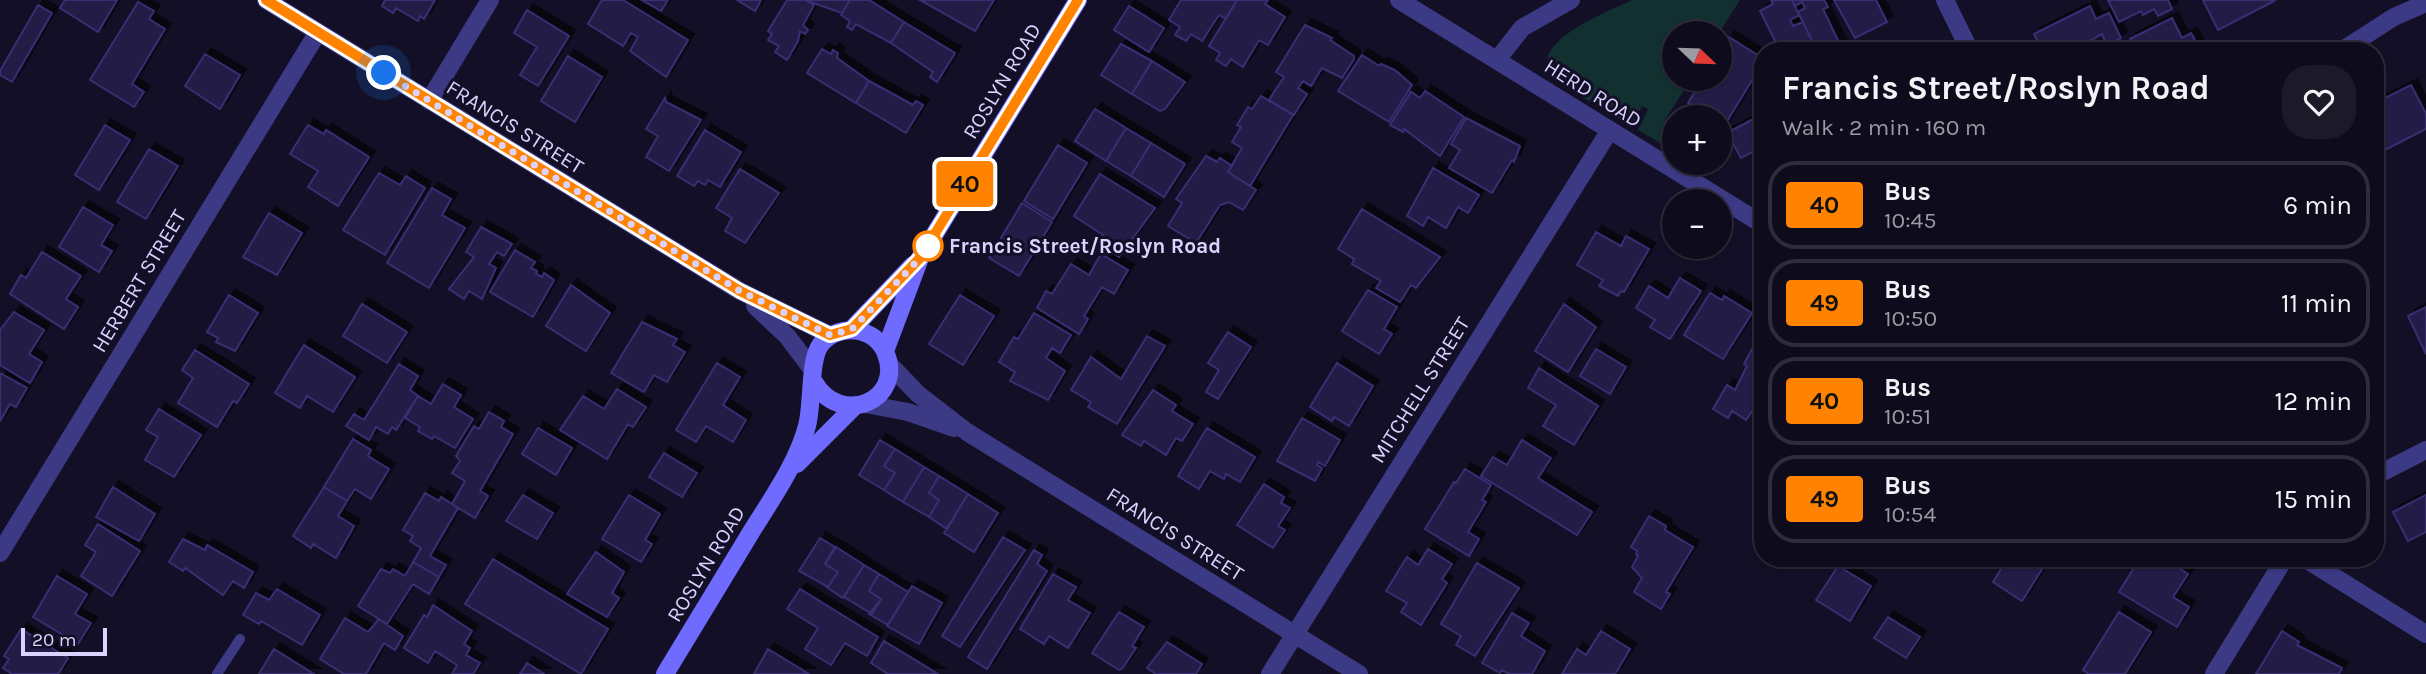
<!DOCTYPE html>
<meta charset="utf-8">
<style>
body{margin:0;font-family:Karla,sans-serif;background:#1c1929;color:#f1f3f6;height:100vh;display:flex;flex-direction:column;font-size:26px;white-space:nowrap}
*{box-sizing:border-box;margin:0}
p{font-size:23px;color:#9b9ba3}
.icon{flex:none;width:38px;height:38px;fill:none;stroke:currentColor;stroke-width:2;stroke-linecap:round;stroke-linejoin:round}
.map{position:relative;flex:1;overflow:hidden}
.panel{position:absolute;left:1754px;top:42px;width:630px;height:525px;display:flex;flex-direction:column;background:#0e0b1c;border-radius:28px;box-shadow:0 2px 5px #0004,0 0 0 2px #2e2b3b}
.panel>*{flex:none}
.badge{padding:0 14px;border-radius:5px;font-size:24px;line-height:46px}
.needle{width:46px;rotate:113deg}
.tools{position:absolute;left:1662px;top:21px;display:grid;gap:14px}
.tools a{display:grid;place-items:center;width:70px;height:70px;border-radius:50%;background:#0e0b1c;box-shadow:0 2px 5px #0004,0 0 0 2px #2e2b3b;font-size:35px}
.scale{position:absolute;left:21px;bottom:18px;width:86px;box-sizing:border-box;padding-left:7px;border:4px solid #d9d4ff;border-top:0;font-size:19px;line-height:24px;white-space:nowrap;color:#d9d4ff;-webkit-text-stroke:5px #130f26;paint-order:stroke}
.you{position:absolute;width:35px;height:35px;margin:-18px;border:5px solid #fff;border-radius:50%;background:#1a73e8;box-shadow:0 0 0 10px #1a73e833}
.map>.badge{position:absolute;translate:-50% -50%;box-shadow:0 0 0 4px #fff}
.round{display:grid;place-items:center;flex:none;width:74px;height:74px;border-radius:28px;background:#1c1929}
.head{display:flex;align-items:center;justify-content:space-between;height:119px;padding:0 28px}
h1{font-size:33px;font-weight:700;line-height:52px}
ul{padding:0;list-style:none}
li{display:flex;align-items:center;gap:21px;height:88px;margin:0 14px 10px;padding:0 14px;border:4px solid #2e2b3b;border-radius:28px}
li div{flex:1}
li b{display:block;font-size:26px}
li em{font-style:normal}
li .badge{min-width:77px;font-weight:700;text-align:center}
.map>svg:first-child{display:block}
.green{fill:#12302f}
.building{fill:#241b47;stroke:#3b2d73;stroke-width:2;filter:url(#shadow)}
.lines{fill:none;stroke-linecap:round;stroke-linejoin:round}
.lane{stroke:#3d3a85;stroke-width:10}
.street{stroke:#3d3a85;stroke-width:18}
.secondary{stroke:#6f6bff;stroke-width:18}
.line-casing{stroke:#fff;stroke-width:16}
.line{stroke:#ff8200;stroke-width:10}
.walk{stroke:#d9d4ff;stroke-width:7;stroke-dasharray:0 12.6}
.stop-dot{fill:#fff;stroke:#ff8200;stroke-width:3.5}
.labels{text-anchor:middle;stroke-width:6;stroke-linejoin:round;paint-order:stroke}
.street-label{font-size:21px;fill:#d9d4ff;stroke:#130f26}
.stop-label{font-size:21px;font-weight:bold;fill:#d9d4ff;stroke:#130f26;text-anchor:start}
</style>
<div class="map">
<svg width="2426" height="674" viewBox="0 0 2426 674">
<defs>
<filter id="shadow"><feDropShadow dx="6" dy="-6" stdDeviation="0" flood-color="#0009"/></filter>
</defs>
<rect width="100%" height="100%" fill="#130f26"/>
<!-- green -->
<path class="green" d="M1632 0H1740L1719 33H1675V79H1691L1665 120 1675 126V152L1638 130 1648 109 1642 106 1632 126C1610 112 1572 94 1554 76 1523 43 1612 10 1632 0Z"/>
<!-- building -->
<path class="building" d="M65 0H117L98 32 60 8Z
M385 0H435L424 19 420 16 418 21 396 8 393 13 382 6Z
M602 0H623L688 40 666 77 630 51 638 37 631 33 623 46 588 24Z
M642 0H668L661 11Z
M737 0H761L755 11Z
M787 0H805L814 5 803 25 808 30 805 34 800 31 798 41 787 60 775 52 779 46 768 40 772 34 768 31Z
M805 0H850L842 13Z
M850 0H869L904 22 891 43 856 24 852 30 847 27 850 21 841 15Z
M920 0H994L975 31Z
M1181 0H1237L1226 19 1219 15 1202 41 1191 34 1186 41 1175 35 1180 27 1169 20Z
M1237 0H1268L1265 4 1285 17 1268 45 1259 40 1243 67 1231 59 1226 66 1216 60 1220 53 1209 46Z
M1771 0H1792L1799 15 1790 20 1793 26 1803 22 1817 51H1780L1760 11 1773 4Z
M1792 0H1824L1828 7 1823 9 1843 51H1817L1798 12 1805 8 1802 2 1795 6Z
M1834 0H1876L1887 22 1855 38Z
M2108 0H2168L2172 9 2158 16 2154 9 2143 15 2141 11 2119 22Z
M2203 0H2276L2218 30Z
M138 2 154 11 149 19 165 29 132 84 144 92 134 107 90 80Z
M38 5 52 13 12 82 0 75V71Z
M1129 6 1164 28 1149 52 1114 30Z
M2090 6 2096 19 2109 13 2121 38 2107 45 2102 34 2073 51 2069 47 2061 51H2043L2034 34Z
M527 10 569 36 538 86 520 75 537 47 514 33Z
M2172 18 2182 38 2191 33 2201 51H2127L2134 47 2130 39Z
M904 22 955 53 937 82 930 77 933 72 891 43Z
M1305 25 1332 38 1330 40 1354 56V59L1342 78 1322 68 1311 86 1303 81 1298 88 1307 94 1294 115 1269 100 1284 77 1276 72Z
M1729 37 1762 58V64L1724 126 1720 123V117H1711L1688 103 1703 79H1720V51Z
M1121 44 1152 61 1132 94 1101 75Z
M822 49 831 54 833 50 838 53 837 58 869 81 856 103 807 73Z
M205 54 240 75 220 109 185 86Z
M1362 55 1379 66 1381 64 1395 70 1412 85 1389 122 1338 91Z
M568 56 602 77 575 122 541 101Z
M1152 61 1185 82 1165 109 1160 111 1132 94Z
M869 81 913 105 916 101 923 105 906 133 856 103Z
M2411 85 2426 114V129L2375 155V103Z
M1425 91 1464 117 1440 156 1404 129 1403 132 1390 125 1411 92 1420 98Z
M1261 96 1293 115 1250 186 1228 172 1242 148 1232 142 1241 127 1237 125 1248 107 1252 109Z
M665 98 666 102 701 120 669 171 646 157 658 136 646 129Z
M1095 109 1126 128 1106 161 1075 141Z
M1761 115 1762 147 1741 158 1727 133Z
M1466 118 1520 146 1514 162 1512 160 1492 193 1449 168 1460 150 1451 144Z
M105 125 130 140 99 190 75 175Z
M308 125 324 134 326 130 369 157 338 206 308 187 318 171 290 154Z
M1126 128 1151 143 1131 176 1106 161Z
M705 130 741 152 720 187 708 180 705 185 698 181 694 186 677 176Z
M1151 143 1185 164 1164 197 1131 176Z
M1058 145 1087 163 1053 219 1024 201Z
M149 149 178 166 146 219 117 202Z
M1206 156 1217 162 1220 158 1232 166 1228 172 1256 190 1243 210 1229 202 1220 205 1196 243 1168 226 1182 203 1176 199Z
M1433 168 1479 195 1468 213 1458 207 1446 228 1428 217 1423 226 1407 216Z
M740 169 779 193 745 243 725 231 732 218 716 208Z
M379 173 400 185 406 176 425 188 385 255 343 230Z
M1100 174 1155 208 1119 257 1098 244 1103 235 1074 216Z
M432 188 451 199 442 215 465 228 429 288 387 263Z
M1022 203 1052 222 1019 276 989 258Z
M83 207 113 225 101 245 112 251 99 272 59 247Z
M1362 209 1440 257 1416 288 1411 285 1400 302 1376 288 1381 281 1352 264 1354 259 1338 249Z
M269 213 302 233 277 275 243 257Z
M481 227 512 244 504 256 497 252 489 264 496 268 482 299 469 291 464 299 449 289 474 257 466 252Z
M1596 232 1621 246 1626 236 1649 249 1624 292 1621 291 1618 296 1599 286 1603 280 1577 265Z
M515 250 535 262 531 268 537 271 536 274 542 277 544 273 554 280 533 317 490 292Z
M42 252 81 276 66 299 78 307 64 329 10 294 21 275 26 278Z
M1101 254 1128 270 1114 294 1102 287 1084 316 1088 319 1079 334 1037 308 1046 291 1052 294 1071 264 1089 275Z
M1680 278 1701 291 1670 339 1650 327 1655 320 1636 308 1649 286 1668 298Z
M571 285 610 313 586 351 546 326Z
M1368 290 1397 307 1384 329 1392 334 1379 354 1342 331Z
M1710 293 1722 300 1724 296 1752 313 1723 359 1684 335Z
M229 295 258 313 235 351 216 342 218 338 207 332Z
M960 295 994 316 963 365 929 344Z
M362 304 407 332 387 363 343 336Z
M1564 304 1596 327 1568 372 1535 351Z
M2426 307V354L2408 316Z
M14 312 44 330 29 354 42 362 30 383 0 365V330Z
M1034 313 1071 335 1060 353 1052 348 1046 358 1065 371 1048 400 1010 381 1015 372 999 362 1014 337 1018 339Z
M642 322 677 339 673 345 685 352 667 382 654 375 644 392 611 373Z
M1228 332 1251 347 1218 399 1206 392 1219 370 1208 363Z
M1147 336 1165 346 1117 424 1088 407 1091 402 1071 390 1091 357 1121 379Z
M1762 343V397L1746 420 1732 411 1728 418 1713 409 1727 385 1735 390 1747 366 1744 364 1752 349Z
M304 345 355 377 333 412 307 396 300 408 275 393Z
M1596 349 1626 367 1610 394 1580 376Z
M195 350 249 384 237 403 233 401 217 427 178 403 193 378 182 370Z
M717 363 740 377 723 405 746 420 733 442 706 426 696 442 676 430Z
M1337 363 1373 386 1349 426 1334 417 1332 421 1310 407Z
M399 364 418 376 410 390 418 396 396 430 392 427 388 434 376 427 369 440 346 426 354 414 364 420Z
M1539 368 1598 406 1574 445 1543 426 1556 405 1528 388Z
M0 373 27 388 16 407 10 404 0 421Z
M443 384 461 395 454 407 473 419 455 448 434 436 432 439 418 431 420 427 405 418 418 396 431 404Z
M617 389 646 407 633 427 628 424 607 459 560 430 583 396 604 409Z
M1153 390 1176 405 1172 411 1193 424 1182 441 1176 438 1166 455 1144 441 1141 446 1122 435Z
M159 409 201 435 174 477 145 460 158 437 146 430Z
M489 412 504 421 501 427 513 434 480 491 488 496 475 518 452 504 465 481 452 473 460 461 456 456 474 426 479 429Z
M1302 418 1340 440 1325 466 1318 462 1317 465 1322 468 1315 481 1277 461Z
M538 428 572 448 556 475 522 454Z
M1207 428 1255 457 1240 482 1226 474 1224 479 1210 471 1199 489 1178 476Z
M353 439 371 450 368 456 389 469 371 499 355 489 347 501 324 487Z
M880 440 895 449 884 466 895 473 884 490 859 475Z
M1522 440 1551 458 1538 478 1592 512 1577 535 1481 476 1493 457 1507 465Z
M895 449 924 467 903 502 884 490 895 473 884 466Z
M664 453 697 473 682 497 649 477Z
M924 467 939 476 929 493 939 500 929 517 903 502Z
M1465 469 1491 485 1482 500 1486 502 1468 532 1479 539 1469 556 1425 529 1454 482 1456 483Z
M939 476 968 494 947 529 929 517 939 500 929 493Z
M1264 484 1284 497 1281 503 1290 508 1278 526 1285 530 1273 548 1237 525Z
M113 487 155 514 139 541 96 517Z
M324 487 347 501 338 516 354 526 336 558 313 544 311 548 293 536Z
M425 493 439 501 441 497 458 508 430 556 446 565 439 577 413 562 421 548 410 541 413 536 403 530Z
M968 494 998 513 974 552 944 533Z
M523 495 553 513 537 539 506 521Z
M629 495 660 514 645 540 652 544 641 562 602 539Z
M2426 495V532L2408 541 2393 512Z
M1649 516 1666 526 1665 530 1693 547 1666 592 1670 594 1661 609 1634 592 1642 578 1632 567 1638 556 1636 554 1637 551 1631 547Z
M98 524 140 551 112 596 81 576 96 552 85 545Z
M1003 537 1025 550 960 647 942 636Z
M820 538 835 547 825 564 838 572 828 587 799 571Z
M183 539 205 550 207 545 253 572 244 588 233 581 223 595 185 568 183 571 169 562Z
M836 547 864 565 843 598 825 586 828 587 838 572 825 564Z
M1428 549 1452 564 1442 579 1447 583 1421 625 1401 612 1407 603 1386 591 1407 557 1418 565Z
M1034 550 1042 555 1037 564 1047 571 987 669 968 657Z
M596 552 624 572 612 593 619 598 607 617 567 594Z
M2008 558H2049L2022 601 1993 582Z
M2140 558H2162L2188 574 2173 597 2189 607 2177 627 2119 592Z
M493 559 608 629 581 674 465 604Z
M413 562 439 577 429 594 413 584 387 624 358 606 381 569 390 573 393 569 405 576Z
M1477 563 1519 588 1475 656 1456 645 1461 636 1441 624Z
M864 565 879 574 869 591 881 599 872 614 844 597Z
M1838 566 1871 586 1850 621 1816 600Z
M879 574 908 592 888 625 869 614 881 599 869 591Z
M1053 574 1076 587 1068 600 1090 613 1068 648 1049 636 1044 644 1020 629Z
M57 576 87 594 75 614 91 623 78 644 33 617Z
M912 586 942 603 919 644 887 626Z
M277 589 320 615 302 645 261 621 259 624 243 615 256 593 269 600Z
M800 589 878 637 867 656 845 643 831 665 805 649 818 628 787 609Z
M433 605 472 631 464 644 470 648 466 655 480 663 473 674H452L457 665 435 651 428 663 404 648 424 615 427 617Z
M1119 612 1144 627 1132 646 1136 648 1122 669 1119 670 1092 653Z
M2119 612 2151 632 2125 674H2089L2083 670Z
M1512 613 1529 623 1521 636 1545 651 1532 674H1509L1502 670 1500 673 1482 663Z
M1888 617 1920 637 1906 658 1874 638Z
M345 618 368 632 379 619 403 636 395 650 384 643 366 674H344L320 659Z
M21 629 68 658 58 674H12L3 668 9 659 4 656Z
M1601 631 1630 649 1615 674H1562L1577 649 1586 655Z
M2282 631 2299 642 2297 645 2342 668 2339 674H2256Z
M884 641 938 674H888L871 663Z
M1167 642 1202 664 1196 674H1156L1147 668Z
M274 649 314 674H259Z
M768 649 809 674H754Z
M527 663 544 674H520Z"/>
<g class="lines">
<!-- lane -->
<path class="lane" d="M217 674 240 639"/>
<!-- street -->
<path class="street" d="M266 0 740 291 830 335
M1399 0 1762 224
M1945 0 1970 51
M2341 51 2394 17 2426 3
M1497 60 1522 28 1571 0
M429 101 490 0
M755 306 787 336 812 369
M889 364 918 394 967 432 1359 674
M865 404 908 412 954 428
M2375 476 2426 450
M0 553 318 32
M2304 558 2426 634
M1270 674 1610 130
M2214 674 2285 558"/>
<!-- secondary -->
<path class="secondary" d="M852 329 913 265
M885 351 920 258 1078 0
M797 464 854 407
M665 674C694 626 724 577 753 529 773 497 797 463 807 426 813 403 809 359 821 344 839 322 876 327 886 354 904 400 841 428 814 382"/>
</g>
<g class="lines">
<!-- line casing -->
<g class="line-casing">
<path id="line" d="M266 0 740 291 830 335 852 329 920 258 1078 0"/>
</g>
<!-- line -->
<use href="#line" class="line"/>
<!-- walk -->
<path class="walk" d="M384 73 740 291 830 335 852 329 920 258 934 234 928 246"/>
</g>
<!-- markers -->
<circle class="stop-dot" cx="928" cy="246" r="14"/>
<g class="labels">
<!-- street labels -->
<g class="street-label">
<text transform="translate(1002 81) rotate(-59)" y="7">ROSLYN ROAD</text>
<text transform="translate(1593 93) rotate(32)" y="7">HERD ROAD</text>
<text transform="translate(515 127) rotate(32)" y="7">FRANCIS STREET</text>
<text transform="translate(139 281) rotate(-59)" y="7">HERBERT STREET</text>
<text transform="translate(1420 390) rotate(-58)" y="7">MITCHELL STREET</text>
<text transform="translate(1175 534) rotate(32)" y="7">FRANCIS STREET</text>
<text transform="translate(706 564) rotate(-59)" y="7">ROSLYN ROAD</text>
</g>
<!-- stop labels -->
<g class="stop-label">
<text x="949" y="253">Francis Street/Roslyn Road</text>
</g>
</g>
</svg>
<div class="tools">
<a><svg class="needle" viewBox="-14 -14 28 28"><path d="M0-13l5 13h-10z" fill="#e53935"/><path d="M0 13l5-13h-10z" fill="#9b9ba3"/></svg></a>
<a>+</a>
<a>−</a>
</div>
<div class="scale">20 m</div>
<div class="you" style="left:384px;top:73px"></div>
<b class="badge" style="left:965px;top:184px;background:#ff8200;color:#111">40</b>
<section class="panel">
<div class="head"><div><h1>Francis Street/Roslyn Road</h1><p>Walk · 2 min · 160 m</p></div><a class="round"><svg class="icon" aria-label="heart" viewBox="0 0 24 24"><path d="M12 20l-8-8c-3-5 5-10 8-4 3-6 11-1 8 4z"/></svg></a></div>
<ul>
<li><span class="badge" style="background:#ff8200;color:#111">40</span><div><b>Bus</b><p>10:45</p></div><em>6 min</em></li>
<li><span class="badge" style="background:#ff8200;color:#111">49</span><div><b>Bus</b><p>10:50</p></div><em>11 min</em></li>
<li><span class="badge" style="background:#ff8200;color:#111">40</span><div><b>Bus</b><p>10:51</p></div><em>12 min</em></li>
<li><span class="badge" style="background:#ff8200;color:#111">49</span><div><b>Bus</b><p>10:54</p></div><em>15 min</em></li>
</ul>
</section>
</div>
